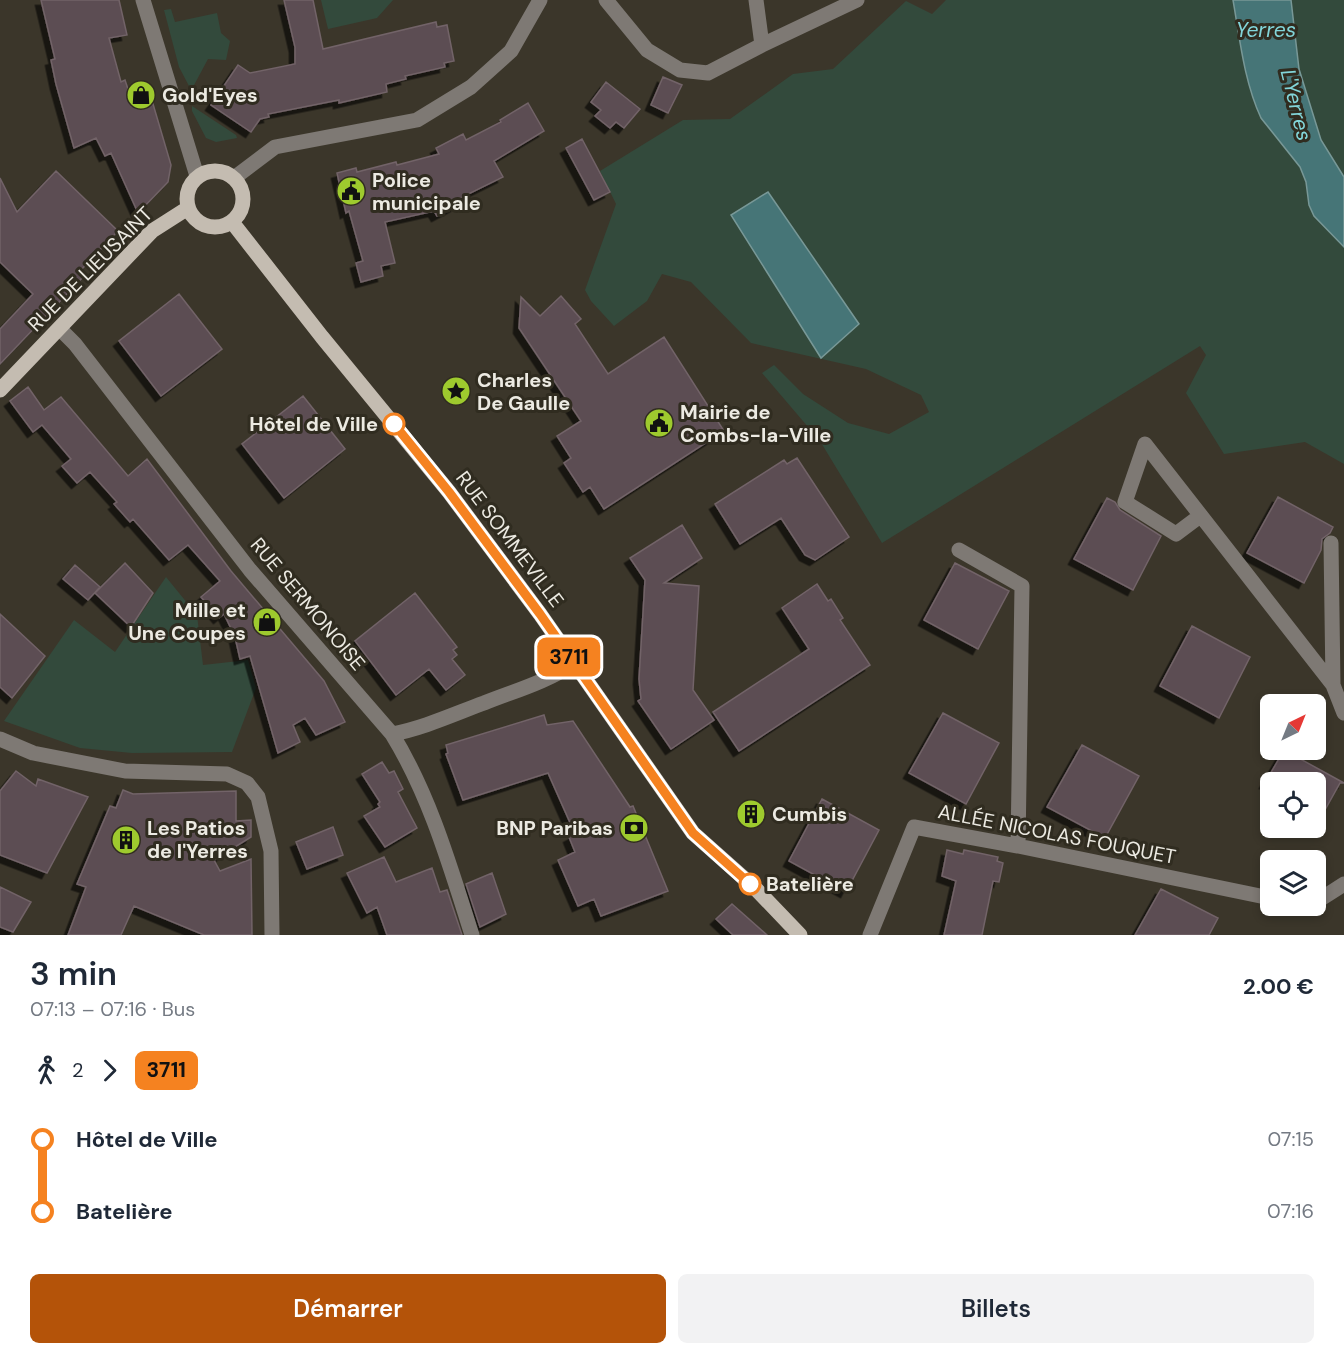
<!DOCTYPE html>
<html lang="fr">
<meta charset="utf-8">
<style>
body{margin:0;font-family:"DM Sans",sans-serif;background:#f2f2f3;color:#1f2937;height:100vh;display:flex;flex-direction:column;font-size:22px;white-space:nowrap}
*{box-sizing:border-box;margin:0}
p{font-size:20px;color:#747a83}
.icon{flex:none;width:33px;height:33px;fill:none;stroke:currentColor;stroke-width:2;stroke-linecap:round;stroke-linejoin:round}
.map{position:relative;height:935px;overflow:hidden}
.panel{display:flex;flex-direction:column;background:#fff;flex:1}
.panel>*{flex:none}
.badge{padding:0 12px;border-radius:9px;font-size:21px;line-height:39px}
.needle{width:39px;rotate:43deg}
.buttons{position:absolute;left:1260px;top:694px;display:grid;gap:12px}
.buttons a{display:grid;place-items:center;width:66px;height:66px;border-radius:9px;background:#fff;box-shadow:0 3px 9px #0003;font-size:30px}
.map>.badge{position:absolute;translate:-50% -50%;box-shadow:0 0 0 3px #fff}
.legs{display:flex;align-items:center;gap:9px;height:66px;padding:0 30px;font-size:20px}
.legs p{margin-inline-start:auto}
.headline{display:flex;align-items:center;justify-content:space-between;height:102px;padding:0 30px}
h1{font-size:33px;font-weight:600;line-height:45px}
.action{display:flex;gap:12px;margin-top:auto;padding:12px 30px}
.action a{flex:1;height:69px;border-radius:9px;background:#b45309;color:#fff;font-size:24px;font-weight:600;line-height:69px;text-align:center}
.action a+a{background:#f2f2f3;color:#1f2937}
ul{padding:0 30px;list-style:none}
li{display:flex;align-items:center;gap:21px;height:72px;font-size:22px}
li i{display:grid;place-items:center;width:9px;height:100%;margin:0 8px;background:currentColor}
li i::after{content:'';width:15px;height:15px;margin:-8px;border:4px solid;border-radius:50%;background:#fff}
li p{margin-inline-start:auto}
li:first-child i{background:linear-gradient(#0000 50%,currentColor 0)}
li:last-child i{background:linear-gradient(currentColor 50%,#0000 0)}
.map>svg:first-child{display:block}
.green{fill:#334a3c}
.water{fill:#467577;stroke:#789897;stroke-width:1.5}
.building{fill:#5c4d52;stroke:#726368;stroke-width:1.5;filter:url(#shadow)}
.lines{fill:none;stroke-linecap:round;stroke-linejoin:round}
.minor{stroke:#7e7974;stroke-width:15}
.major{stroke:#c4bcb1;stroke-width:15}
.line-1-casing{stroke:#fff;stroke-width:14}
.line-1{stroke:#f58220;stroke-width:9}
.stop-1-dot{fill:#fff;stroke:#f58220;stroke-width:3}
.labels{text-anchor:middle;stroke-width:6;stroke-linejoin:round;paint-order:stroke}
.poi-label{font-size:20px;font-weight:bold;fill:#eceae2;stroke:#302c20;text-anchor:start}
.street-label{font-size:20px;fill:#eceae2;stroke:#302c20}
.stop-label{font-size:20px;font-weight:bold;fill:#eceae2;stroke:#302c20;text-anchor:end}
.water-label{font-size:21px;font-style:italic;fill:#82d5d9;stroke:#302c20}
</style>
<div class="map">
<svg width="1344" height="935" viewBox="0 0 1344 935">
<defs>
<filter id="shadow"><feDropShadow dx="-5.5" dy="5.5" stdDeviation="0" flood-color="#0009"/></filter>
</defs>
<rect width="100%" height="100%" fill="#3b362a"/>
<!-- green -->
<path class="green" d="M321 0H393L377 18 328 29Z
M946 0H1233C1240 40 1244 81 1261 118L1300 167 1306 182 1309 205 1314 216 1344 247V464L1305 442 1224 454 1186 393 1206 355 1200 346 882 543 820 441 762 373 774 365 803 394 848 423 889 434 929 412 921 395 866 369 751 343 691 282 662 274 647 301 614 326 591 301 585 290 616 204 600 171 683 120 730 119 793 74 833 69 906 1 932 14Z
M1291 0H1344V177L1321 140 1299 69Z
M171 9 175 22 217 13 221 33 230 41 226 60 208 59 193 87 189 86 179 67 164 10Z
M192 106 236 135 237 138 216 142 206 138 192 111Z
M166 577 197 615 203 665 248 660 256 688 232 752 132 753 80 748 4 721 74 620 115 652Z"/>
<!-- water -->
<path class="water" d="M1233 0H1291L1299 69 1321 140 1344 177V247L1314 216 1309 205 1306 182 1300 167 1261 118C1244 81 1240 40 1233 0Z
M768 192 859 324 821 358 731 215Z"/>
<!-- building -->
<path class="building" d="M41 0H119L127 35 109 38 121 82 125 80 129 92 148 87 171 165 168 182 138 213 111 153 105 156 96 138 74 148 56 84 51 60 55 59Z
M284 0H313L323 49 436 22 437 27 447 25 454 61 444 63 445 67 405 76 406 79 386 84 387 92 339 103V100L268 114 269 117 260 119 251 132 211 105 238 65 250 73 295 64V47Z
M663 77 682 85 668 113 651 105Z
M606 82 640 109 624 128 616 122 610 128 595 116 601 110 591 102Z
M528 103 544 131 494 161 503 177 454 201 456 206 437 216 434 211 385 222 395 263 381 266 383 276 361 282 356 263 363 261 349 211 346 213 337 173 356 168 357 172 396 162 397 165 439 154 436 148 463 134 466 140 501 122 500 120Z
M582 139 610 192 594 200 566 148Z
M56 171 118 231 80 271 84 276 0 364V329L33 294 0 262V178L17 212Z
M179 294 222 349 161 396 119 341Z
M561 296 581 319 575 324 608 374 664 337 724 431 604 509 590 487 583 492 564 463 571 458 557 436 581 421 519 328 521 297 540 316Z
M28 387 44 410 61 397 128 476 147 459 231 571 324 681 345 722 316 735 305 718 293 725 300 742 278 753 250 656 240 659 235 637 224 614 219 618 201 597 220 581 188 545 169 560 133 519 130 522 114 504 117 502 90 472 77 483 62 466 71 459 42 425 33 432 10 401Z
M303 396 345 449 284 498 242 444Z
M797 458 849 537 815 560 805 555 781 518 740 544 715 504 784 460 787 464Z
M1278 497 1333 527 1330 533 1322 539 1321 550 1304 583 1247 553Z
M1107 498 1115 502 1120 510 1161 536 1133 590 1074 559Z
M682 525 702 558 664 583 699 586 693 690 714 720 671 749 638 701 641 699 639 679 645 580 630 558Z
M125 563 153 593 131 627 95 593Z
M955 563 1009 591 978 649 924 620Z
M75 565 100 587 88 600 63 579Z
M817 584 828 601 831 599 843 618 840 620 870 665 739 751 713 712 809 649 782 608Z
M415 593 457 647 453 650 457 655 452 659 465 675 446 690 429 669 396 695 355 641Z
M0 614 45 656 12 698 0 687Z
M1192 626 1250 657 1219 718 1160 686Z
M943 713 999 743 966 804 909 773Z
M544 715 547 725 573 721 630 807 633 806 668 891 601 916 594 899 578 906 558 860 575 852 569 837 575 834 548 773 463 800 446 754 448 753 446 745Z
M1082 745 1139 776 1105 838 1047 807Z
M1284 750 1344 783H1340L1316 826V783H1265Z
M382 762 389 773 394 771 403 789 398 792 417 828 385 847 364 816 380 807 378 804 380 802 362 774Z
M16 771 36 786 38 779 88 797 47 873 0 855V791Z
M123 790 133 794 236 791V821L251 820V837L214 860 220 871 251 859 252 935H204L134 906 121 935H68L86 887 77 884 110 806 116 808Z
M822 799 879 830 846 892 789 861Z
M333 827 343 855 307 869 296 842Z
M947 850 963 854 964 850 998 857 997 861 1003 863 999 882 993 881 982 935H944L956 881 942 876Z
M384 857 396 882 432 868 440 892 447 890 462 935H387L377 907 367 913 347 873Z
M492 873 506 914 480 927 466 884Z
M0 887 31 902 13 932 0 927Z
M1161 889 1218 918 1209 935H1135Z
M732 904 767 935H733L716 919Z"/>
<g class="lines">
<!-- minor -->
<path class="minor" d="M143 0 197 176
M606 0 647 50 680 70 708 73 762 45 857 0
M756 0 762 45
M234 178 275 147 417 120 471 87 511 51 540 0
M60 329 75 344 250 570 392 734C430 796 450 866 472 935
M1200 516 1176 534 1125 502 1145 444 1333 685 1344 713
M1331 543 1333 685
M959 550 1022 586 1018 846
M392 734C424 728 454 714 484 703 514 691 547 682 574 663
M0 739 33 753 125 771 227 774 247 783 258 797 271 851 272 935
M1316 902 1344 884
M870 935 914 827 1018 846 1270 898"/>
<!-- major -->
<path class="major" d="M187 199a28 28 0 1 1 56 0a28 28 0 1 1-56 0Z
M232 222 322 337 449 492 540 614 693 833 756 889 800 935
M0 390 152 231 188 208"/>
</g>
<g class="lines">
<!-- line-1 casing -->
<g class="line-1-casing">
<path id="line-1" d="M394 424 449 492 540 614 693 833 750 884"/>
</g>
<!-- line-1 -->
<use href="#line-1" class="line-1"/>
</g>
<!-- icons -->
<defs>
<g id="shop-disc" transform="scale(1.5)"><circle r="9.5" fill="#9eca2e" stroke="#302c20"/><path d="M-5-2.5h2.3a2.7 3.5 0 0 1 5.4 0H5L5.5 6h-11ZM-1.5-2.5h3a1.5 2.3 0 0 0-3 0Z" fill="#111"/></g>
<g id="civic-disc" transform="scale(1.5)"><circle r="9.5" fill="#9eca2e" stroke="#302c20"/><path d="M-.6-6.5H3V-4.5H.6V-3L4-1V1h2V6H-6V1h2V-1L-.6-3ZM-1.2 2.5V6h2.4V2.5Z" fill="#111"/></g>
<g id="sight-disc" transform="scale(1.5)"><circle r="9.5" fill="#9eca2e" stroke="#302c20"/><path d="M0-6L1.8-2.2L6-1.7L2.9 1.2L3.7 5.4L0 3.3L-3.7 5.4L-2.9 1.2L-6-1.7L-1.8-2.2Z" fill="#111"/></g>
<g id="building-disc" transform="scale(1.5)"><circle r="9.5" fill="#9eca2e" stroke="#302c20"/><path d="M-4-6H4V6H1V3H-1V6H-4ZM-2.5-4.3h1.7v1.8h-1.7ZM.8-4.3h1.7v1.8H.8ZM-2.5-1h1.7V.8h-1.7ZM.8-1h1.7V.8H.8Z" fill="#111"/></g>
<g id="bank-disc" transform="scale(1.5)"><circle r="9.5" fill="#9eca2e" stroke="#302c20"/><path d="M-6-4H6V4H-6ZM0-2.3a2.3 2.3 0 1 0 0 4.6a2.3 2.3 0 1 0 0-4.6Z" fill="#111"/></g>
</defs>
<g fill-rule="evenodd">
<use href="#shop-disc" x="141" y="95"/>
<use href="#civic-disc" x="351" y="191"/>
<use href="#sight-disc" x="456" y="391"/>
<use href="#civic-disc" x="659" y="423"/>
<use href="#shop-disc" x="267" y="622"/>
<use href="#building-disc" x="751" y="814"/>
<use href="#bank-disc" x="634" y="828"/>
<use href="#building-disc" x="126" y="840"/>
</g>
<!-- markers -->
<g class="stop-1-dot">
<circle cx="394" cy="424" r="10"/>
<circle cx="750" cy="884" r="10"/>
</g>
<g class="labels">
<!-- poi labels -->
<g class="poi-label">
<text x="162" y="102">Gold'Eyes</text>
<text x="372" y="187">Police<tspan x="372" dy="23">municipale</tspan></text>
<text x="477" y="387">Charles<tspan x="477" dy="23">De Gaulle</tspan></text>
<text x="680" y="419">Mairie de<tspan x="680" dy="23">Combs-la-Ville</tspan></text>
<text x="246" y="617" text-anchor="end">Mille et<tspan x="246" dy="23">Une Coupes</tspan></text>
<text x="772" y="821">Cumbis</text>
<text x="147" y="835">Les Patios<tspan x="147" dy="23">de l'Yerres</tspan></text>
<text x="613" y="835" text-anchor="end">BNP Paribas</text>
</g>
<!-- street labels -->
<g class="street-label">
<text transform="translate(90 269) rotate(-45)" y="7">RUE DE LIEUSAINT</text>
<text transform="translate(510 539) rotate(53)" y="7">RUE SOMMEVILLE</text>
<text transform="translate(308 604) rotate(50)" y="7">RUE SERMONOISE</text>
<text transform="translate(1057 834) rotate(11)" y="7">ALLÉE NICOLAS FOUQUET</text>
</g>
<!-- stop labels -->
<g class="stop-label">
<text x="378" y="431">Hôtel de Ville</text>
<text x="766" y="891" text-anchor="start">Batelière</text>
</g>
<!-- water labels -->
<g class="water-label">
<text x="1266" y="37">Yerres</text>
<text transform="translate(1296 105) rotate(76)" y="7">L'Yerres</text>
</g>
</g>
</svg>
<div class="buttons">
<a><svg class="needle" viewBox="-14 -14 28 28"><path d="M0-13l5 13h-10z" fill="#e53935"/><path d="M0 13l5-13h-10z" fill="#747a83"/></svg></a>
<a><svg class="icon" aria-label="locate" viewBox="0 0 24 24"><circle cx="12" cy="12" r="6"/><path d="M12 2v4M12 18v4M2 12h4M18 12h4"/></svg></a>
<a><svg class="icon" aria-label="layers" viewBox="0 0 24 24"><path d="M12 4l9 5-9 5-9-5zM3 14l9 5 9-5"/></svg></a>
</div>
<b class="badge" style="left:569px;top:657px;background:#f58220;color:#111">3711</b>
</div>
<section class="panel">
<div class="headline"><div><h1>3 min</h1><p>07:13 – 07:16 · Bus</p></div><b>2.00 €</b></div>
<div class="legs"><svg class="icon" aria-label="walk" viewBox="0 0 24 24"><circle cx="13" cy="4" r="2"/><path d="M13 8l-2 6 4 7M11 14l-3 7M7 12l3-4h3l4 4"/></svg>2<svg class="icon" aria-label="forward" viewBox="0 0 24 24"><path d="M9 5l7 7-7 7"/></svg><b class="badge" style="background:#f58220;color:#111">3711</b></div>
<ul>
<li><i style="color:#f58220"></i><b>Hôtel de Ville</b><p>07:15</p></li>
<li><i style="color:#f58220"></i><b>Batelière</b><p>07:16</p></li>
</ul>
<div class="action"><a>Démarrer</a><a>Billets</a></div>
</section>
